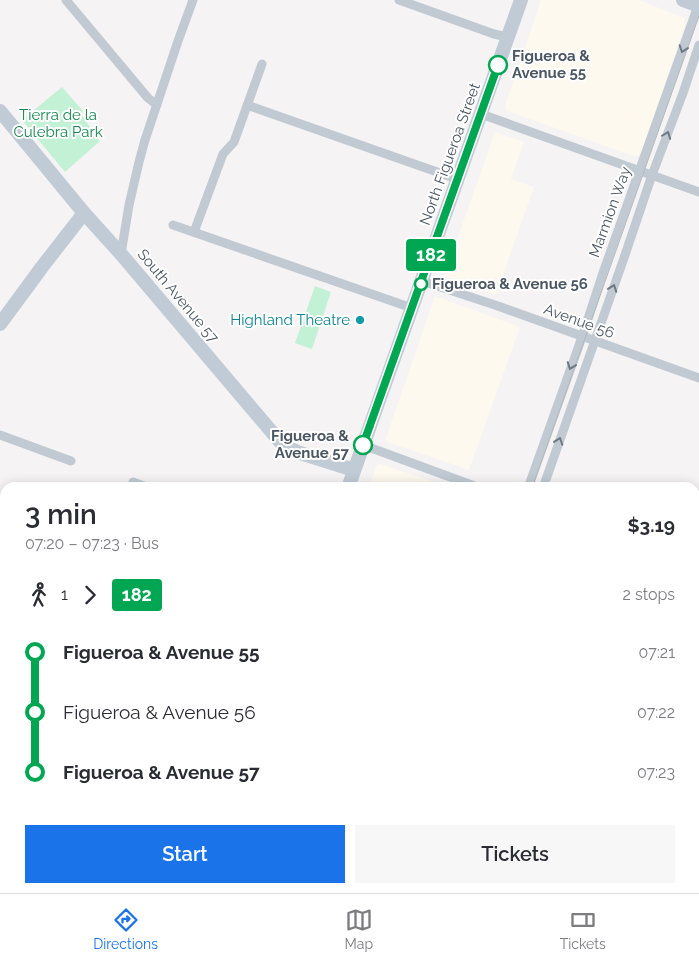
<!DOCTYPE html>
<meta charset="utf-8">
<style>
body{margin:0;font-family:Raleway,sans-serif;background:#f7f7f7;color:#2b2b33;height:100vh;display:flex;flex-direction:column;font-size:19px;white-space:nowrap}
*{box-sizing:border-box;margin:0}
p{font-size:16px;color:#7c7c81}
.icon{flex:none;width:28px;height:28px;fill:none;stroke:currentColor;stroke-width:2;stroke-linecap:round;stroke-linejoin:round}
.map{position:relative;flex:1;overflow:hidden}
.sheet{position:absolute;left:0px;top:482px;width:700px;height:411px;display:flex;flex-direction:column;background:#fff;border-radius:15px 15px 0 0;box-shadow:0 2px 12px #0003}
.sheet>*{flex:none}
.badge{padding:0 10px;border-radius:4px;font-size:18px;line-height:32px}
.map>.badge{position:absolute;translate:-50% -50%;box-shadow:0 0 0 2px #fff}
.legs{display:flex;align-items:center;gap:8px;height:55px;padding:0 25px;font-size:16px}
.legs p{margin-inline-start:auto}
.head{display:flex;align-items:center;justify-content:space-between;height:85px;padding:0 25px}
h1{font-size:28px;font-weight:600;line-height:38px}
.action{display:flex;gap:10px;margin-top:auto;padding:10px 25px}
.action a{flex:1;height:58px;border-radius:0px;background:#1a73e8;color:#fff;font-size:20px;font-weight:600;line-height:58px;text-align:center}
.action a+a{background:#f7f7f7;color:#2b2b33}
ul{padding:0 25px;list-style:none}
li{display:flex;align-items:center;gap:18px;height:60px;font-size:19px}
li i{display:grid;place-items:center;width:8px;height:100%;margin:0 6px;background:currentColor}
li i::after{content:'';width:12px;height:12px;margin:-6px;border:4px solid;border-radius:50%;background:#fff}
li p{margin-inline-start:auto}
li:first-child i{background:linear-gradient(#0000 50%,currentColor 0)}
li:last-child i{background:linear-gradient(currentColor 50%,#0000 0)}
.dock{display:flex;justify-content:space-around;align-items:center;height:70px;border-top:1px solid #e1e1e2;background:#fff;font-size:14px;color:#7c7c81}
.dock a{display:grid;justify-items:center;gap:2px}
.dock .selected{color:#1a73e8}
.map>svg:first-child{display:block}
.commercial{fill:#fdf9ef}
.education{fill:#e6e4e5}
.green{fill:#c3f1d5}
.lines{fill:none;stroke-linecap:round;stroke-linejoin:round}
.street{stroke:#c1cad2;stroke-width:9}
.secondary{stroke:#c1cbd6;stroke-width:14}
.tram{stroke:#b5b8bd;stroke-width:1}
.oneway{stroke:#6e7983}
.line-1-casing{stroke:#fff;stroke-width:11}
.line-1{stroke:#00a651;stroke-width:8}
.stop-1-dot{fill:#fff;stroke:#00a651;stroke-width:2.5}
.culture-dot{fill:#0f9aa8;stroke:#fff;stroke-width:2}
.labels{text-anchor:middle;stroke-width:4;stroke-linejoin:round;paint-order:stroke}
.stop-label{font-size:15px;font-weight:bold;fill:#4a5661;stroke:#fff;text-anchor:start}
.park-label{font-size:15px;fill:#17864f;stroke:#fff}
.street-label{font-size:15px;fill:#4a5661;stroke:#fff}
.culture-label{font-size:15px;fill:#0d838f;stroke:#fff;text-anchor:end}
</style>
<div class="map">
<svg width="699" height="893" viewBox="0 0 699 893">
<rect width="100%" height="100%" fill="#f5f3f3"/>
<!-- commercial -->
<path class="commercial" d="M541 0H639L684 18 685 25 641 154 636 157 507 111 505 106Z
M495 132 524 142 511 179 534 187 496 295 444 276Z
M435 296 520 327 469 470 385 441Z
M377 463 432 481 430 487H369Z
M227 889H287L285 893H226Z"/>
<!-- education -->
<path class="education" d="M295 889H354L350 893H294Z"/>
<!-- green -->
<path class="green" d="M62 87 83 111 81 114 100 141 65 172 22 120Z
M315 286 331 292 312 349 295 343Z
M0 575 5 577V627L0 630Z
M5 775V811L1 831H0V789Z"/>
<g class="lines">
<!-- street -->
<path class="street" d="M66 0 148 98 157 105
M399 0 494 34 507 37
M247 105 457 179
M481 114 699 192
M173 225 412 308
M194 232 223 154 234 142 262 64
M121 254 129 205 139 162 145 140 178 41 193 0
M422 281 495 305 699 378
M0 435 71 461
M363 445 480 488
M133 482 149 488
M528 488 582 337 604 270 699 3
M543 488 624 258 652 175 683 93 699 45
M0 560 5 562
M0 693 5 690
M695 850 699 852
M397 889 409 893
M43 893 45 889
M434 893 436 889"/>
<!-- secondary -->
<path class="secondary" d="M683 0 699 6
M0 111 84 213 121 254 282 444 297 452 354 470
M0 324 42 267 84 213
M348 488 521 0
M695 559 699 548
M0 843 5 845
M127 889 139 893
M204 893 206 889
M578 893 580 889"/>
<!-- tram -->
<path class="tram" d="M532 488 699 16
M372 893 375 889"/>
</g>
<!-- one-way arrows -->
<defs><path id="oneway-chevron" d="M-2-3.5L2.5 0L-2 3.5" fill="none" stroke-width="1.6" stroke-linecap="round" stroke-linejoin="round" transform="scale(1.25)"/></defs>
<g class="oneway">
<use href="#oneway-chevron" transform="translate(683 49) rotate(109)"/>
<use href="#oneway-chevron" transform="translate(667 135) rotate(-69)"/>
<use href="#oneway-chevron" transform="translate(613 288) rotate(-70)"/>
<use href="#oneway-chevron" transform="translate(571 366) rotate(110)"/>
<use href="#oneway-chevron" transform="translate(559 441) rotate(-71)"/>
</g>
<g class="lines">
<!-- line-1 casing -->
<g class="line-1-casing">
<path id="line-1" d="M363 445 498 65"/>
</g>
<!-- line-1 -->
<use href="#line-1" class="line-1"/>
</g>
<!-- markers -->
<g class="stop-1-dot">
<circle cx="498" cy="65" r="9"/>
<circle cx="421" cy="284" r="6"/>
<circle cx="363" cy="445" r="9"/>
</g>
<circle class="culture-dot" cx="360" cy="320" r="5"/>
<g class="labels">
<!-- stop labels -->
<g class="stop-label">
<text x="512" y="61">Figueroa &amp;<tspan x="512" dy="17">Avenue 55</tspan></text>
<text x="432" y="289">Figueroa &amp; Avenue 56</text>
<text x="349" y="441" text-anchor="end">Figueroa &amp;<tspan x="349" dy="17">Avenue 57</tspan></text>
</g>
<!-- park labels -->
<g class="park-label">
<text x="58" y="120">Tierra de la<tspan x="58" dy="17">Culebra Park</tspan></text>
</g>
<!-- street labels -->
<g class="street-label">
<text transform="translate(450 154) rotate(-70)" y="5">North Figueroa Street</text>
<text transform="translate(610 212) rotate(-70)" y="5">Marmion Way</text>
<text transform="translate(178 296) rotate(50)" y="5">South Avenue 57</text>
<text transform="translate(579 321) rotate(20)" y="5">Avenue 56</text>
</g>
<!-- culture labels -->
<g class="culture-label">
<text x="350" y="325">Highland Theatre</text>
</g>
</g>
</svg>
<b class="badge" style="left:431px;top:255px;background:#00a651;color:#fff">182</b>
<section class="sheet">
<div class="head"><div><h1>3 min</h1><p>07:20 – 07:23 · Bus</p></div><b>$3.19</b></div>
<div class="legs"><svg class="icon" aria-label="walk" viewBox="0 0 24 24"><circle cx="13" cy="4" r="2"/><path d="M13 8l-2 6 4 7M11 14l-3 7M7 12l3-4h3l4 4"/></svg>1<svg class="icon" aria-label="forward" viewBox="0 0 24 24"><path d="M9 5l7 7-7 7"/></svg><b class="badge" style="background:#00a651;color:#fff">182</b><p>2 stops</p></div>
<ul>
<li><i style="color:#00a651"></i><b>Figueroa &amp; Avenue 55</b><p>07:21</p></li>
<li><i style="color:#00a651"></i><span>Figueroa &amp; Avenue 56</span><p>07:22</p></li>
<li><i style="color:#00a651"></i><b>Figueroa &amp; Avenue 57</b><p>07:23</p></li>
</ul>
<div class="action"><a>Start</a><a>Tickets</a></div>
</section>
</div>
<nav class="dock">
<a class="selected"><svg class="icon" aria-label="directions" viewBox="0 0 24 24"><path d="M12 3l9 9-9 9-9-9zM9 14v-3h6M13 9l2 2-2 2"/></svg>Directions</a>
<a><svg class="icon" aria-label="map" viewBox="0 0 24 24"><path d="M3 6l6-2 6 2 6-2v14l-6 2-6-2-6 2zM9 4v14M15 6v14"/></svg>Map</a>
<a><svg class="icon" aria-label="tickets" viewBox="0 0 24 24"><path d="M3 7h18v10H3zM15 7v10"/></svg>Tickets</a>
</nav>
